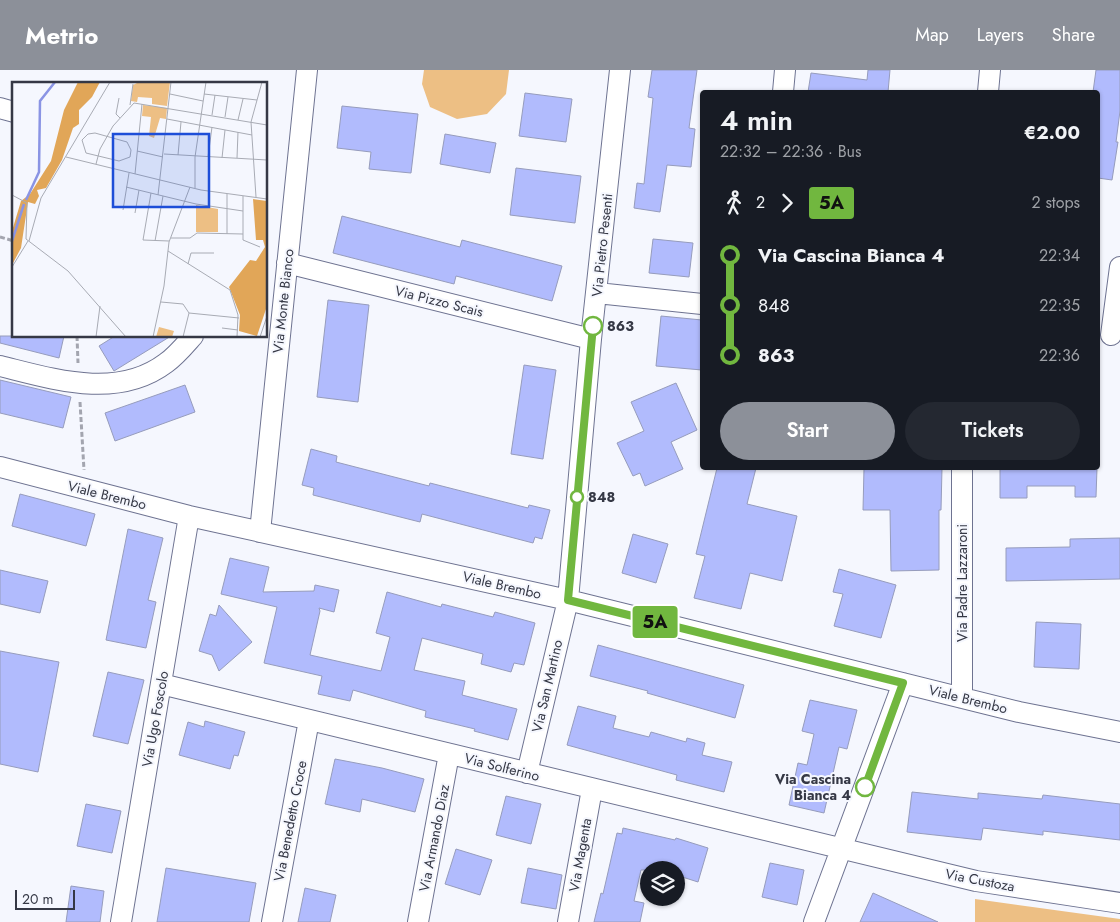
<!DOCTYPE html>
<meta charset="utf-8">
<style>
body{margin:0;font-family:Jost,sans-serif;background:#242831;color:#f1f3f6;height:100vh;display:flex;flex-direction:column;font-size:19px;white-space:nowrap}
*{box-sizing:border-box;margin:0}
p{font-size:16px;color:#9ea1a6}
.icon{flex:none;width:28px;height:28px;fill:none;stroke:currentColor;stroke-width:2;stroke-linecap:round;stroke-linejoin:round}
.map{position:relative;flex:1;overflow:hidden}
.side{position:absolute;left:700px;top:20px;width:400px;height:380px;display:flex;flex-direction:column;background:#171b24;border-radius:5px;box-shadow:0 1px 4px #0004}
.side>*{flex:none}
.badge{padding:0 10px;border-radius:4px;font-size:18px;line-height:32px}
.buttons{position:absolute;left:640px;top:791px;display:grid;gap:10px}
.buttons a{display:grid;place-items:center;width:45px;height:45px;border-radius:50%;background:#171b24;box-shadow:0 1px 4px #0004;font-size:25px}
.scale{position:absolute;left:15px;bottom:12px;width:60px;box-sizing:border-box;padding-left:5px;border:2px solid #353845;border-top:0;font-size:14px;line-height:18px;white-space:nowrap;color:#353845;-webkit-text-stroke:4px #f5f7fe;paint-order:stroke}
.map>.badge{position:absolute;translate:-50% -50%;box-shadow:0 0 0 2px #fff}
.legs{display:flex;align-items:center;gap:8px;height:55px;padding:0 20px;font-size:16px}
.legs p{margin-inline-start:auto}
.head{display:flex;align-items:center;justify-content:space-between;height:85px;padding:0 20px}
h1{font-size:28px;font-weight:600;line-height:38px}
.primary-button{display:flex;gap:10px;margin-top:auto;padding:10px 20px}
.primary-button a{flex:1;height:58px;border-radius:30px;background:#8c9099;color:#fff;font-size:20px;font-weight:600;line-height:58px;text-align:center}
.primary-button a+a{background:#242831;color:#f1f3f6}
ul{padding:0 20px;list-style:none}
li{display:flex;align-items:center;gap:18px;height:50px;font-size:19px}
li i{display:grid;place-items:center;width:8px;height:100%;margin:0 6px;background:currentColor}
li i::after{content:'';width:12px;height:12px;margin:-6px;border:4px solid;border-radius:50%;background:#171b24}
li p{margin-inline-start:auto}
li:first-child i{background:linear-gradient(#0000 50%,currentColor 0)}
li:last-child i{background:linear-gradient(currentColor 50%,#0000 0)}
header{display:flex;align-items:center;gap:30px;box-sizing:border-box;height:70px;padding:0 25px;background:#8c9099;color:#fff}
header strong{font-size:24px}
nav{display:flex;gap:28px;margin-inline-start:auto;font-size:18px}
.map>svg:first-child{display:block}
.green{fill:#edbf84}
.building{fill:#b1bbfd;stroke:#969cbc}
.lines{fill:none;stroke-linecap:round;stroke-linejoin:round}
.minor-casing{stroke:#6e7391;stroke-width:22}
.path{stroke:#a3a5af;stroke-width:3;stroke-dasharray:5 2.5;stroke-linecap:butt}
.minor{stroke:#fff;stroke-width:20}
.line-1-casing{stroke:#fff;stroke-width:11}
.line-1{stroke:#71b73f;stroke-width:8}
.stop-1-dot{fill:#fff;stroke:#71b73f;stroke-width:2.5}
.labels{text-anchor:middle;stroke-width:4;stroke-linejoin:round;paint-order:stroke}
.street-label{font-size:14px;fill:#353845;stroke:#f5f7fe}
.stop-label{font-size:14px;font-weight:bold;fill:#353845;stroke:#f5f7fe;text-anchor:start}
.inset-river{fill:none;stroke:#8a94e4;stroke-width:2.5}
.inset-road{fill:none;stroke:#a8abb4;stroke-width:1}
.view{fill:#1d4ed8;fill-opacity:0.15;stroke:#1d4ed8;stroke-width:2.5}
.inset-edge{fill:none;stroke:#353845;stroke-width:2.5}
</style>
<header>
<strong>Metrio</strong>
<nav><a>Map</a><a>Layers</a><a>Share</a></nav>
</header>
<div class="map">
<svg width="1120" height="852" viewBox="0 0 1120 852">
<rect width="100%" height="100%" fill="#f5f7fe"/>
<!-- green -->
<path class="green" d="M424 0H509L506 24 487 44 457 49 430 37 422 14Z
M975 829 1120 849V852H975Z"/>
<!-- building -->
<path class="building" d="M652 0H697L689 58 695 59 691 97 667 95 660 142 634 138 637 113 644 114 653 28 648 27Z
M868 0H890L888 22H808L811 3 867 10Z
M1096 0H1120V41L1116 72H1118L1112 110 1098 108V22H1093Z
M525 23 572 29 566 72 519 66Z
M342 36 418 44 411 103 369 99 371 82 337 78Z
M445 64 496 73 490 103 440 94Z
M516 98 581 106 575 153 510 145Z
M342 146 460 177 462 170 562 196 552 231 456 206 454 214 333 183Z
M653 169 693 173 689 207 649 203Z
M328 230 369 235 358 332 317 327Z
M661 246 702 250V300L656 296Z
M0 266H64L59 288 0 273Z
M115 266H171L114 301 99 276Z
M524 295 556 300 543 389 511 384Z
M0 310 71 327 63 358 0 343Z
M676 313 697 360 671 372 683 399 645 416 640 403 633 406 617 373 644 361 631 332Z
M185 315 195 342 115 371 105 343Z
M311 379 337 386 336 392 429 416 430 413 528 438 529 435 550 440 542 469 535 467 533 473 422 444 420 452 313 425 314 418 302 415Z
M717 398H756L747 434 797 446 782 511 750 503 741 539 694 528 705 486 696 484Z
M864 398H942L941 440H939V500L891 501 890 440H863Z
M1000 398H1097L1096 427H1075V416H1027V428H1000Z
M20 424 95 444 86 476 12 456Z
M128 459 163 468 148 530 156 532 146 578 106 570Z
M633 464 668 474 656 513 622 503Z
M1120 468V509L1006 511V478L1070 477V469Z
M230 488 269 497 263 522 314 521 315 515 339 520 334 542 319 538 320 541 310 585 381 601 390 567 376 563 387 522 441 537 442 534 493 547 495 542 535 553 524 595 514 593 511 602 481 594 483 584 422 568 414 600 465 611 462 625 517 639 508 670 474 661 475 659 425 647 426 641 353 620 350 631 318 624 322 606 264 593 277 537 221 524Z
M839 499 896 515 881 568 834 556 843 524 833 522Z
M0 500 48 511 40 543 0 534Z
M219 535 252 572 219 601 212 585 199 581 210 544 216 546Z
M1036 552 1081 554 1079 599 1034 597Z
M598 575 744 615 735 648 647 623 648 621 590 606Z
M0 581 59 592 38 702 0 694Z
M108 602 144 610 128 674 93 666Z
M810 630 857 640 847 679 839 677 824 743 789 735 798 693 807 695 814 664 802 661Z
M578 636 616 646 613 658 649 667 651 662 686 672 687 668 705 673 702 685 732 692 724 722 676 710 677 705 567 675Z
M205 651 245 662 238 686 234 685 230 699 179 685 188 652 204 657Z
M335 689 382 698 424 709 415 742 362 729 360 742 325 734Z
M912 722 978 729V723L1042 729 1043 725 1120 734V770L1043 761V765L983 758 981 770 907 762Z
M506 726 541 734 531 774 496 765Z
M86 734 121 741 112 783 77 776Z
M623 758 675 770 676 768 708 778 698 812 676 805V800H641L634 831 644 833 640 852H594L601 823 603 824 617 763 622 764Z
M456 779 492 790 480 825 445 814Z
M770 793 804 800 797 835 762 827Z
M166 798 256 813 249 852H157Z
M528 798 562 805 556 839 521 833Z
M71 816 104 821 100 852H66Z
M305 818 336 825 330 852H298Z
M873 823 938 852H860Z"/>
<g class="lines">
<!-- minor casing -->
<g class="minor-casing">
<path id="minor" d="M783 22 785 0
M988 22 990 0
M0 38 14 42
M287 193 591 269
M597 223 702 234
M1111 265 1120 197
M0 296C53 309 117 330 166 293 176 286 185 275 193 266
M0 397 189 446 568 530 1019 642 1120 662
M962 398V628
M260 462 307 0
M161 614 976 811 1120 833
M527 703 568 530 591 269 620 0
M121 852 189 446
M272 852 309 650
M418 852 449 684
M568 852 592 719
M814 852 903 613"/>
</g>
<!-- path -->
<path class="path" d="M0 167 14 171
M77 266 78 293
M80 332 84 400"/>
<!-- minor -->
<use href="#minor" class="minor"/>
</g>
<g class="lines">
<!-- line-1 casing -->
<g class="line-1-casing">
<path id="line-1" d="M593 256 568 530 903 613 865 717"/>
</g>
<!-- line-1 -->
<use href="#line-1" class="line-1"/>
</g>
<!-- markers -->
<g class="stop-1-dot">
<circle cx="593" cy="256" r="9"/>
<circle cx="577" cy="427" r="6"/>
<circle cx="865" cy="717" r="9"/>
</g>
<g class="labels">
<!-- street labels -->
<g class="street-label">
<text transform="translate(602 175) rotate(-84)" y="5">Via Pietro Pesenti</text>
<text transform="translate(283 231) rotate(-84)" y="5">Via Monte Bianco</text>
<text transform="translate(439 231) rotate(14)" y="5">Via Pizzo Scais</text>
<text transform="translate(107 425) rotate(14)" y="5">Viale Brembo</text>
<text transform="translate(962 513) rotate(-90)" y="5">Via Padre Lazzaroni</text>
<text transform="translate(502 515) rotate(13)" y="5">Viale Brembo</text>
<text transform="translate(547 616) rotate(-77)" y="5">Via San Martino</text>
<text transform="translate(968 629) rotate(14)" y="5">Viale Brembo</text>
<text transform="translate(155 649) rotate(-80)" y="5">Via Ugo Foscolo</text>
<text transform="translate(502 697) rotate(14)" y="5">Via Solferino</text>
<text transform="translate(290 751) rotate(-79)" y="5">Via Benedetto Croce</text>
<text transform="translate(434 768) rotate(-79)" y="5">Via Armando Diaz</text>
<text transform="translate(580 785) rotate(-80)" y="5">Via Magenta</text>
<text transform="translate(980 810) rotate(11)" y="5">Via Custoza</text>
</g>
<!-- stop labels -->
<g class="stop-label">
<text x="607" y="261">863</text>
<text x="588" y="432">848</text>
<text x="851" y="714" text-anchor="end">Via Cascina<tspan x="851" dy="16">Bianca 4</tspan></text>
</g>
</g>
<!-- overview -->
<g transform="translate(12 12)">
<rect width="255" height="255" fill="#f5f7fe"/>
<path d="M127 0H158L155 24 140 22V16L126 15 125 20 119 19 121 3ZM131 23 155 26 154 37 148 36 142 56 137 54 139 35 130 34ZM184 123 206 127V150H184ZM147 245 162 249 160 255H144Z" fill="#edbf84"/>
<path d="M66 0H88L80 15 67 28V42L61 46 50 78 34 106 25 108 27 114 23 122 16 120 9 166 0 183V149L9 119 18 112 39 79 52 28ZM241 117 255 119V224L245 254 227 249 228 233 217 205 238 178 244 179 253 165 251 158H244Z" fill="#e1a658"/>
<path class="inset-river" d="M14 118 27 90 28 19 43 0M0 159 12 122"/>
<path class="inset-road" d="M201 0H233M158 12 191 19M192 12 245 18M107 16 104 32 108 36M118 23 121 2M200 33 203 13M213 35 216 15M155 37 240 53M226 38 231 17M83 51 115 60 119 68 118 75 107 79 74 71 70 58 76 52ZM125 69 151 75M152 72 255 78M166 73 169 40M54 75 189 108 255 117M196 75 200 45M210 76 213 48M225 76 226 50M84 82 88 67 101 44 122 21 255 43M123 92 130 22M114 105 184 122 231 129M183 106V75L194 0M139 111 131 158 157 159M215 112V152M0 113 15 121 14 157 56 189 114 255M146 113 159 0M231 114V158L248 165M244 115 239 40 250 0M111 128 117 91M123 131 127 108M159 156H178L185 151 231 152M17 159 29 116 98 0M143 159 151 114M156 169 218 208 226 233 225 255M176 182 179 171H202M0 185 16 159M149 220 171 222 177 231 227 236M210 246 226 248M84 255 88 224M141 255 152 204 157 160 178 105M171 255 177 231M248 255 255 234"/>
<path class="view" d="M101 52H197V125H101Z"/>
<rect width="255" height="255" class="inset-edge"/>
</g>
</svg>
<div class="buttons">
<a><svg class="icon" aria-label="layers" viewBox="0 0 24 24"><path d="M12 4l9 5-9 5-9-5zM3 14l9 5 9-5"/></svg></a>
</div>
<div class="scale">20 m</div>
<b class="badge" style="left:655px;top:552px;background:#71b73f;color:#111">5A</b>
<section class="side">
<div class="head"><div><h1>4 min</h1><p>22:32 – 22:36 · Bus</p></div><b>€2.00</b></div>
<div class="legs"><svg class="icon" aria-label="walk" viewBox="0 0 24 24"><circle cx="13" cy="4" r="2"/><path d="M13 8l-2 6 4 7M11 14l-3 7M7 12l3-4h3l4 4"/></svg>2<svg class="icon" aria-label="forward" viewBox="0 0 24 24"><path d="M9 5l7 7-7 7"/></svg><b class="badge" style="background:#71b73f;color:#111">5A</b><p>2 stops</p></div>
<ul>
<li><i style="color:#71b73f"></i><b>Via Cascina Bianca 4</b><p>22:34</p></li>
<li><i style="color:#71b73f"></i><span>848</span><p>22:35</p></li>
<li><i style="color:#71b73f"></i><b>863</b><p>22:36</p></li>
</ul>
<div class="primary-button"><a>Start</a><a>Tickets</a></div>
</section>
</div>
